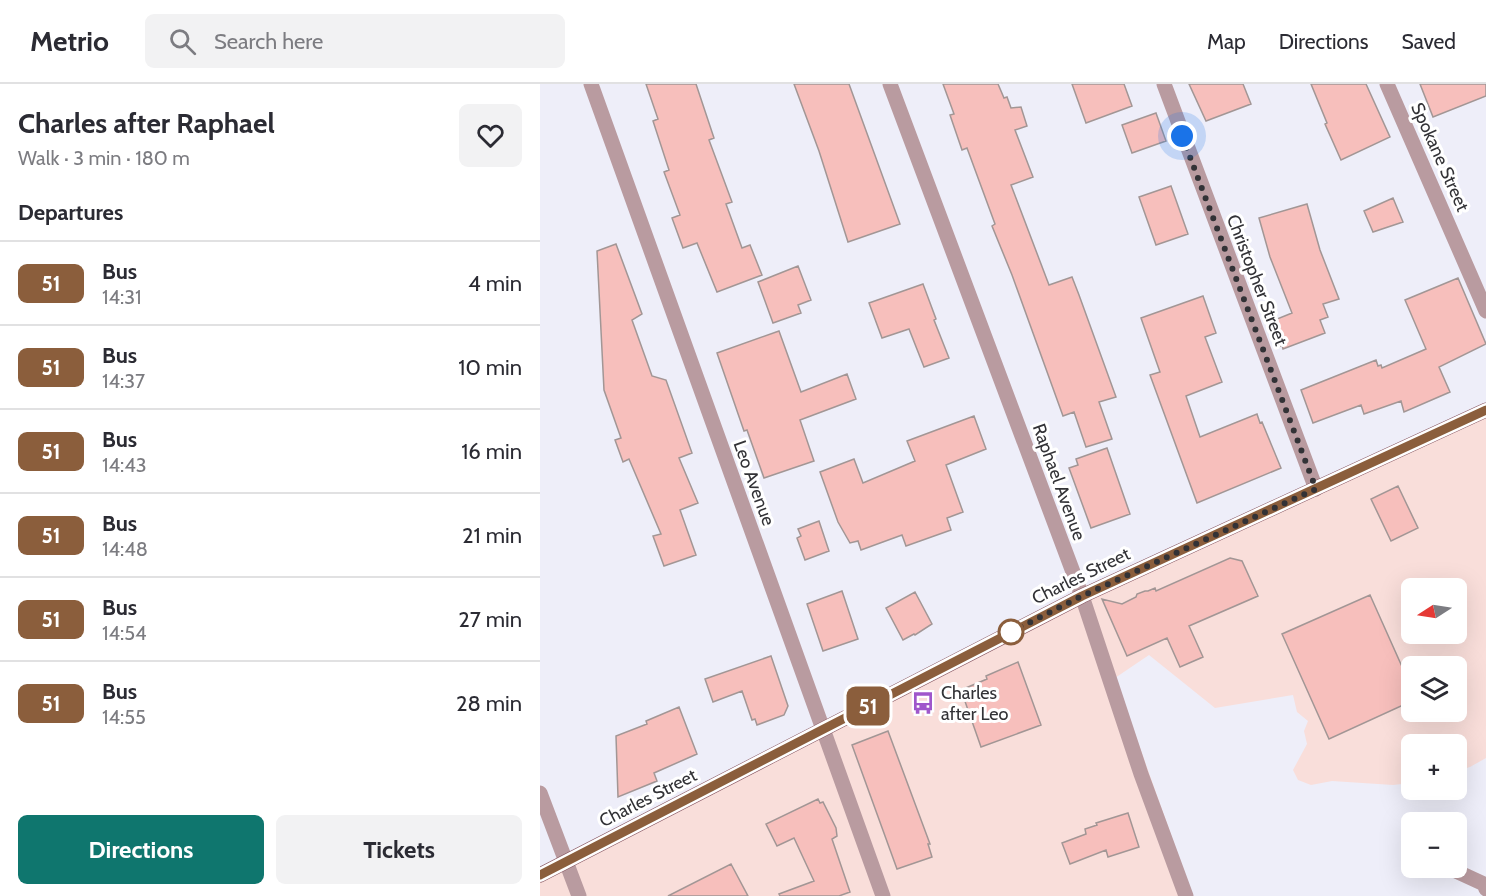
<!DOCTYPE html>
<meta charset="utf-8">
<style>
body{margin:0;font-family:Cabin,sans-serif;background:#f2f2f3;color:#2b2b33;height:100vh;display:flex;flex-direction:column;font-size:22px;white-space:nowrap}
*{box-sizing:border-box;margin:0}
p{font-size:20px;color:#7c7c81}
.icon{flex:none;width:33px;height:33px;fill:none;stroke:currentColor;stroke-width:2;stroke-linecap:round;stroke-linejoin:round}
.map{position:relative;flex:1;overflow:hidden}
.details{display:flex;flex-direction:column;background:#fff;width:540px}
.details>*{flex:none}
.badge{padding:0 12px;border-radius:9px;font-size:21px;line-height:39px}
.needle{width:39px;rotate:258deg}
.controls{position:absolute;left:861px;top:494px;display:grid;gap:12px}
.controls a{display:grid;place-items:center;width:66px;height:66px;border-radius:9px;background:#fff;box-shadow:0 6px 24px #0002;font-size:30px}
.you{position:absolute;width:30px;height:30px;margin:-15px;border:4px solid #fff;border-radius:50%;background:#1a73e8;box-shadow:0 0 0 9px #1a73e833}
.map>.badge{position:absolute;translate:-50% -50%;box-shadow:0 0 0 3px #fff}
h2{padding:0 18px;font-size:22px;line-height:54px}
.round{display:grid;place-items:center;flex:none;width:63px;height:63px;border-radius:9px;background:#f2f2f3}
.headline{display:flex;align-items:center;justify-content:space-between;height:102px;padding:0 18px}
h1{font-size:28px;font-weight:800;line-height:45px}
.cta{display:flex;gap:12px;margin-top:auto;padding:12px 18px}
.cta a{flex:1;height:69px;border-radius:9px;background:#0f766e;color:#fff;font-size:24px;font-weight:800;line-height:69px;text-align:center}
.cta a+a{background:#f2f2f3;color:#2b2b33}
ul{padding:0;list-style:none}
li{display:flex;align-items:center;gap:18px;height:84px;padding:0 18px;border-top:2px solid #e1e1e2}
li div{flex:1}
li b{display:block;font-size:22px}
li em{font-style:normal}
li .badge{min-width:66px;font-weight:700;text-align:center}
header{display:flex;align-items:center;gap:36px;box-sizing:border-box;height:84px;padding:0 30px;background:#fff;border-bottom:2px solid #e1e1e2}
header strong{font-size:28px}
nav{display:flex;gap:33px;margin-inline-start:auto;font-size:21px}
.search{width:420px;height:54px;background:#f2f2f3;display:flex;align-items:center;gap:15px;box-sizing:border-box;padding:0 21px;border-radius:9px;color:#7c7c81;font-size:22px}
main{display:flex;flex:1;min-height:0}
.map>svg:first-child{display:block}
.commercial{fill:#f9deda;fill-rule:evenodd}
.building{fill:#f7bfbc;stroke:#a29695;stroke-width:1.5}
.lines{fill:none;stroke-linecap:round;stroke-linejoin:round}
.minor{stroke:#b99ba0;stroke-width:15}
.primary{stroke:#875560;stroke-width:15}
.line-casing{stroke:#fff;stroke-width:14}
.line{stroke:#8b5e3c;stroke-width:9}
.walk{stroke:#323236;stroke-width:6;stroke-dasharray:0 10.8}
.stop-dot{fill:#fff;stroke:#8b5e3c;stroke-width:3}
.labels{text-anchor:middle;stroke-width:6;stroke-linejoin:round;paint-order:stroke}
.street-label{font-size:18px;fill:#323236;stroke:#fff}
.poi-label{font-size:18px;fill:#323236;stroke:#fff;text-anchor:start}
</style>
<header>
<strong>Metrio</strong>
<div class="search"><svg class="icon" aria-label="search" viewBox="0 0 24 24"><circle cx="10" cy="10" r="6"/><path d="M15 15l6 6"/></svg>Search here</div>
<nav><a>Map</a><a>Directions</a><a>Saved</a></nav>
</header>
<main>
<section class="details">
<div class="headline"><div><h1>Charles after Raphael</h1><p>Walk · 3 min · 180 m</p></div><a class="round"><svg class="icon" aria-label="heart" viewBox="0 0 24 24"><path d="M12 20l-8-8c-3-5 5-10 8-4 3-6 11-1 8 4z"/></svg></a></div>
<h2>Departures</h2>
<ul>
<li><span class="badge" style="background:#8b5e3c;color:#fff">51</span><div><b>Bus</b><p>14:31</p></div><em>4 min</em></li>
<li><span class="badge" style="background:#8b5e3c;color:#fff">51</span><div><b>Bus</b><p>14:37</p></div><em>10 min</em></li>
<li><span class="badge" style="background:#8b5e3c;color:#fff">51</span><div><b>Bus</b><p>14:43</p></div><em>16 min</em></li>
<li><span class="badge" style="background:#8b5e3c;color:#fff">51</span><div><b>Bus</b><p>14:48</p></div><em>21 min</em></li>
<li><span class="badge" style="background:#8b5e3c;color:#fff">51</span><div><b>Bus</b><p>14:54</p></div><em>27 min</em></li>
<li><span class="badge" style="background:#8b5e3c;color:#fff">51</span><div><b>Bus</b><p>14:55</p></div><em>28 min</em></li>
</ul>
<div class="cta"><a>Directions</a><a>Tickets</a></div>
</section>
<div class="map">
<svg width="946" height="812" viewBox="0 0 946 812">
<rect width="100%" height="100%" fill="#eeeef9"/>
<!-- commercial -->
<path class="commercial" d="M946 326V674L930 683 917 687 916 660H872L871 699 853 701 792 697 771 701 758 696 753 686 767 660 764 647 768 637 757 628 753 611 675 624 609 571 575 594 653 812H0V792L279 646ZM872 504H916V549H872ZM872 582H916V627H872Z"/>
<!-- building -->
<path class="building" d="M106 0H156L174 54 169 56 192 118 186 120 202 164 210 161 222 191 177 208 157 159 143 164 132 134 140 131 124 88 129 86 113 37 118 35Z
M254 0H309L360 140 308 158 279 67Z
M403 0H458L464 14 467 13 471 24 481 23 487 42 475 46 493 93 471 101 509 201 532 193 539 211 576 313 559 318 572 355 546 363 534 328 523 332 472 191 452 142 455 140 427 64 422 66 410 31 414 30Z
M532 0H584L592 22 546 39Z
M649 0H703L711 20 666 37Z
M771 0H826L850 53 801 76 785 40 787 39Z
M880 0H946V12L893 33Z
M616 29 626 57 592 69 582 41Z
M631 102 648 150 616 161 599 113Z
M853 114 863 138 833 148 824 127Z
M767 120 780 166 799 215 783 220 788 233 780 236 785 249 743 265 742 261 739 263 730 242 734 240 732 237 752 229 730 173 719 134Z
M76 160 102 230 92 236 112 292 126 296 152 369 139 374 158 419 140 426 156 471 124 482 113 452 121 450 89 375 83 378 75 356 81 354 64 306 57 167Z
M258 182 271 216 258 221 261 229 233 239 218 198Z
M918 194 946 260 899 283 910 308 864 328 861 317 824 330 821 321 773 339 761 306 836 276 838 282 841 281 842 284 886 265 865 216Z
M383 200 396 235 394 236 409 274 384 283 369 245 342 254 329 219Z
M663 212 676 249 665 253 682 298 646 312 660 353 717 330 720 339 722 338 741 384 657 419 610 291 620 288 601 234Z
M239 247 261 308 307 290 316 315 260 336 274 377 224 394 207 346 204 347 177 269Z
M434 332 446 365 406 381 423 428 407 434 411 446 366 462 362 451 321 466 318 457 310 459 298 438 280 388 314 375 323 399 375 377 367 357Z
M567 364 590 430 551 444 529 384 538 381 536 375Z
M858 402 878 444 851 457 831 415Z
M279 437 289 467 265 476 257 454 261 452 258 445Z
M690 474 702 477 718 512 649 542 663 573 640 583 627 554 587 572 562 515 582 520 596 513 597 510 605 507H608L615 504 616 507Z
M302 507 318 555 283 567 267 520Z
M375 508 392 540 375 551 374 550 363 556 346 524Z
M830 511 872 605V617L789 655 742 550Z
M231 572 248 622 244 631 217 641 215 635 212 636 202 607 173 618 165 595Z
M478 578 501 641 441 663 421 606 447 595 446 592Z
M139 623 157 670 114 689 117 697 78 713 76 652 107 640 106 637Z
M348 647 390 760H388L392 773 357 785 312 661Z
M278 715 280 719 283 718 296 744 297 752 292 755 310 808 299 812H240L239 810 274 797 254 754 237 762 226 740Z
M588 729 599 763 568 773 566 766 530 780 522 759 546 750 545 745 557 741 556 739Z
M191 780 208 812H128Z"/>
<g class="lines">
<!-- minor -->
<path class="minor" d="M51 0 343 812
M350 0 542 512 601 690 646 812
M624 0 776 405
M847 0 946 227
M0 709 39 812
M907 783 944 800 946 805"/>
<!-- primary -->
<path class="primary" d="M0 791 542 512 946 326"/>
</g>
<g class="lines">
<!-- line casing -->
<g class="line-casing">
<path id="line" d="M0 791 542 512 946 326"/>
</g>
<!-- line -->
<use href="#line" class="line"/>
<!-- walk -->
<path class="walk" d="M471 548 542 512 776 405 642 52"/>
</g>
<!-- icons -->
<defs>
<g id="bus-bare" transform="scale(1.8)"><path d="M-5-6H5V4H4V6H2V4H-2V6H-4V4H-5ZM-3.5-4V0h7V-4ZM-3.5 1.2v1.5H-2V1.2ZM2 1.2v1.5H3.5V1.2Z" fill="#9f57cb" stroke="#fff" stroke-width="2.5" paint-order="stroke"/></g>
</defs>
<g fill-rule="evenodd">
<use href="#bus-bare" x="383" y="619"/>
</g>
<!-- markers -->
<circle class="stop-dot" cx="471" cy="548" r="12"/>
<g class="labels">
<!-- street labels -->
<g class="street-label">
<text transform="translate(900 73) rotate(66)" y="6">Spokane Street</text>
<text transform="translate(717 196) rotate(69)" y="6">Christopher Street</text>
<text transform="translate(519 398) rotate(70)" y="6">Raphael Avenue</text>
<text transform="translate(214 399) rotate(70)" y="6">Leo Avenue</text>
<text transform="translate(541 492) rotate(-26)" y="6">Charles Street</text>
<text transform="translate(108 714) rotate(-27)" y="6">Charles Street</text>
</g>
<!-- poi labels -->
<g class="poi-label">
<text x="401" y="615">Charles<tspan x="401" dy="21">after Leo</tspan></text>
</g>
</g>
</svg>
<div class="controls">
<a><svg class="needle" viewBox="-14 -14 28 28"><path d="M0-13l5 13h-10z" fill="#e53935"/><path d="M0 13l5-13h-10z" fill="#7c7c81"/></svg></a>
<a><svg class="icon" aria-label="layers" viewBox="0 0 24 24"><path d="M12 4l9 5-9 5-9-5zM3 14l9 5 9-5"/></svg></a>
<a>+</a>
<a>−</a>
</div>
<div class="you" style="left:642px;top:52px"></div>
<b class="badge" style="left:328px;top:622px;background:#8b5e3c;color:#fff">51</b>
</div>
</main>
